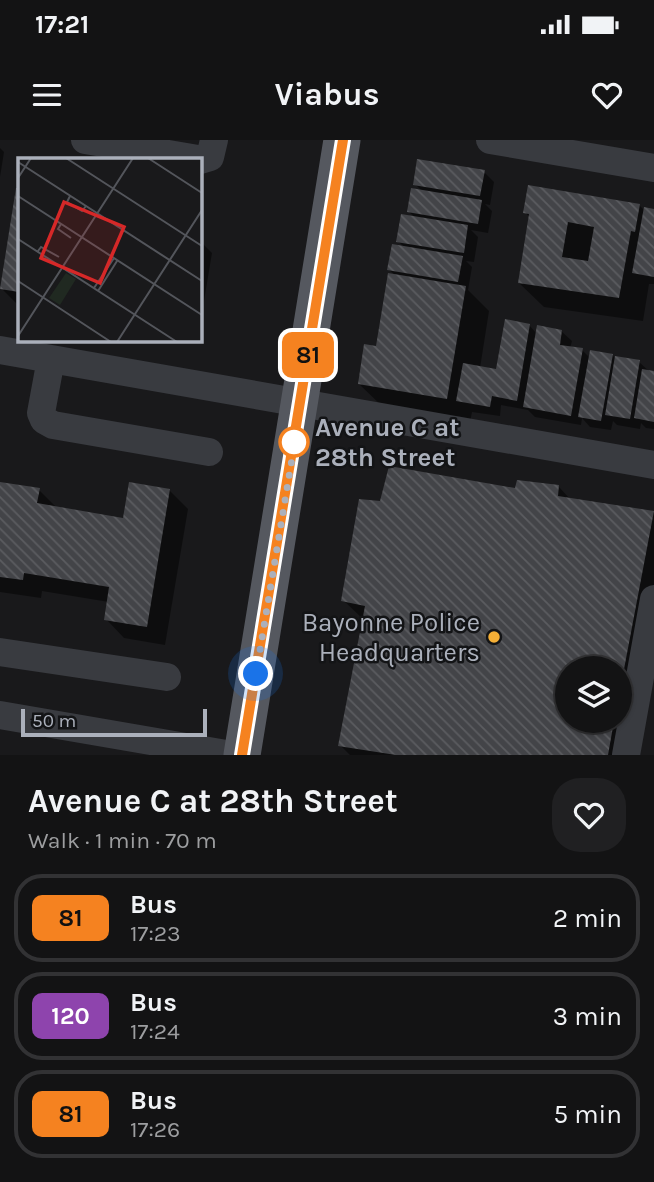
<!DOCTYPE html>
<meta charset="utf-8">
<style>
body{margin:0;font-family:Karla,sans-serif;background:#202022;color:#f1f3f6;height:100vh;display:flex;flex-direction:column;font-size:26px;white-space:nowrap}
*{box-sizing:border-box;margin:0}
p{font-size:23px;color:#9d9ea0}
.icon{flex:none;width:38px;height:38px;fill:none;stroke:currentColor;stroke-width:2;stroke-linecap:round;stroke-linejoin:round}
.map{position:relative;height:615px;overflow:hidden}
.sheet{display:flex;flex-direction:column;background:#131314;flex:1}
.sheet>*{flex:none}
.badge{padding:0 14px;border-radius:10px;font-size:24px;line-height:46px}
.fabs{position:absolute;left:555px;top:516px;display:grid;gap:14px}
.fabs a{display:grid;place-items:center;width:77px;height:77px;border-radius:50%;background:#131314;box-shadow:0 2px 5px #0004,0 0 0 2px #323234;font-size:35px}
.scale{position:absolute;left:21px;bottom:18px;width:186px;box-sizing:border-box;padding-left:7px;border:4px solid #abb0bb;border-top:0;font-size:19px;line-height:24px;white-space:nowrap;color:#abb0bb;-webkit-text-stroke:5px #131416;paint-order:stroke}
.you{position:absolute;width:35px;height:35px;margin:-18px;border:5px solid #fff;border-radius:50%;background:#1a73e8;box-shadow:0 0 0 10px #1a73e833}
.map>.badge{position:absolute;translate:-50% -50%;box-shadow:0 0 0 4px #fff}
.round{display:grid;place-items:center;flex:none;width:74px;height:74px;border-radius:28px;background:#202022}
.summary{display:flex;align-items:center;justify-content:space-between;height:119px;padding:0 28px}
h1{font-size:33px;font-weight:700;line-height:52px}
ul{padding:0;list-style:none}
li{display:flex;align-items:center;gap:21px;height:88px;margin:0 14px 10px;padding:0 14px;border:4px solid #323234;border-radius:28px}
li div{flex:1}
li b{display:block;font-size:26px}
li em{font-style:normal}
li .badge{min-width:77px;font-weight:700;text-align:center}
.status{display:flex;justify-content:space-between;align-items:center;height:49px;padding:0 35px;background:#131314;direction:ltr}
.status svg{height:19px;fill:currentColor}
header{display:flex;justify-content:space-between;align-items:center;height:91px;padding:0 28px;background:#131314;font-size:32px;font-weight:700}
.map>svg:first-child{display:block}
.shadow{fill:#0007;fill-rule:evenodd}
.building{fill:url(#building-back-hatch);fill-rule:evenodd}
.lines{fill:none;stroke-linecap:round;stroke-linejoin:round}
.minor{stroke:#393b40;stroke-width:28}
.major{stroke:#55585f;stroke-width:37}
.line-casing{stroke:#fff;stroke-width:16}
.line{stroke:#f58220;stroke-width:10}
.walk{stroke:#abb0bb;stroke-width:7;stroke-dasharray:0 12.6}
.stop-dot{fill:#fff;stroke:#f58220;stroke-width:3.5}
.poi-dot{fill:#f5af36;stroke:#131416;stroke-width:2.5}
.labels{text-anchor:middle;stroke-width:5;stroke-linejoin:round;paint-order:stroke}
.stop-label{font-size:26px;font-weight:bold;fill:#abb0bb;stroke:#131416;text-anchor:start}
.poi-label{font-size:26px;fill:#abb0bb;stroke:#131416;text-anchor:end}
.inset-road{fill:none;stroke:#53555b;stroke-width:2}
.view{fill:#d62828;fill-opacity:0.15;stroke:#d62828;stroke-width:3.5}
.inset-edge{fill:none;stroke:#abb0bb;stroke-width:3.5}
</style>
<div class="status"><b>17:21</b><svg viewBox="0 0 49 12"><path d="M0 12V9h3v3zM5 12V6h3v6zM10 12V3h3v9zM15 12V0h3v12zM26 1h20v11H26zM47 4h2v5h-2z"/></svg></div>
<header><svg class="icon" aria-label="menu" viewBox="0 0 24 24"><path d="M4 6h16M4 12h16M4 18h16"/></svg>Viabus<svg class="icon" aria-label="heart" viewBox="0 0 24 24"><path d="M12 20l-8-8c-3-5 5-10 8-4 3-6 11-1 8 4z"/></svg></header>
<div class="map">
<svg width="654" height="615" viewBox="0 0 654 615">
<defs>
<pattern id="building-back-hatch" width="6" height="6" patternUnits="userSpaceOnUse" patternTransform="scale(1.75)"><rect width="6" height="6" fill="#434448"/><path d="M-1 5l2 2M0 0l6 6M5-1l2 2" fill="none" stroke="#5b5c60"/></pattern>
</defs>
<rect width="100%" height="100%" fill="#19191b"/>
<!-- shadow -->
<path class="shadow" d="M0 8 4 12 0 37Z
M484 32 494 42 490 65 485 64 492 71 488 93 471 90 478 97 474 122 466 121 472 127 468 150 489 171 480 228 498 231 529 185 537 194 561 191 572 201 570 208 582 210 590 218 612 215 617 220 639 222 650 232 654 233V289L646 288 641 283 640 289 617 285 613 281 611 290 590 287 582 278 581 285 535 277 528 270 501 265 500 276 472 272 470 282 384 268 359 244 377 208 395 135 389 130 405 108 398 101 416 78 409 72 422 51 415 44Z
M18 50H19V166L1 148Z
M639 65 645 71 654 70V144H649L643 181 544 167 519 143 530 78 525 72Z
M200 101 212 113 200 185Z
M0 344 39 350 57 368 124 380 169 350 188 369 165 505 124 498 106 479 109 462 42 451 41 458 0 452Z
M559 347 571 360 654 373V485L629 615H350L340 605 364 480 343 460 382 363ZM567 528H620V581H567Z"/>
<!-- building -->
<path class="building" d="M417 19 485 30 480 56 413 45Z
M528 45 640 64 635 92 631 91 619 158 518 143 529 74 523 73ZM568 82 594 87 588 121 562 117Z
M16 48H19V152L0 149Z
M411 48 482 60 478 84 407 72Z
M644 67 654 69V137L632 133Z
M401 74 468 85 464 113 396 102Z
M392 104 463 116 458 142 387 130Z
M388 133 466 146 447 259 358 244 364 204 376 206Z
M505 179 530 184 517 261 492 256 490 267 456 261 463 223 496 229Z
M537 185 562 190 560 205 583 208 571 276 523 267Z
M590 210 613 214 601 281 578 277Z
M615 216 640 220 630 279 605 275Z
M642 229 654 231V282L634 278Z
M389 326 515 348 517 340 559 345 558 356 654 371 621 545 620 528H567V581H614L608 615H396L338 606 365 466 341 461 359 359 380 361Z
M0 342 40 348 37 363 123 378 129 342 170 349 147 487 104 480 109 447 24 433 23 440 0 437Z"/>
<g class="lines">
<!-- minor -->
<path class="minor" d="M85 0 198 19
M490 0 654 28
M200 20 210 17 214 0
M0 210 654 325
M51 219 41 273 44 280 53 285 209 312
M0 512 167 537
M0 575 232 615
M626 615 654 459"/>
<!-- major -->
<path class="major" d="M242 615 342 0"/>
</g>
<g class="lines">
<!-- line casing -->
<g class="line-casing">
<path id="line" d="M242 615 343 0"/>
</g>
<!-- line -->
<use href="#line" class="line"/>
<!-- walk -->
<path class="walk" d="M256 534 297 289 294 302"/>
</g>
<!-- markers -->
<circle class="stop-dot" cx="294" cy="302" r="14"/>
<circle class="poi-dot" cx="494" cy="497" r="7"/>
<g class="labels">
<!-- stop labels -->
<g class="stop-label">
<text x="315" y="296">Avenue C at<tspan x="315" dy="30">28th Street</tspan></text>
</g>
<!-- poi labels -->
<g class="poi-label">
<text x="480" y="491">Bayonne Police<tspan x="480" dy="30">Headquarters</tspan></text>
</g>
</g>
<!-- overview -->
<g transform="translate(18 18)">
<rect width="184" height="184" fill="#19191b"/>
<path d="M48 115 58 121 42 147 31 140Z" fill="#202921"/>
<path class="inset-road" d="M48 0 184 88M130 0 184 35M0 4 184 123M0 20 13 0M0 38 184 157M52 38 49 44 64 53 68 48M43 66 40 71 53 80M0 81 159 184M20 93 23 89 41 99M0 123 93 184M76 130 96 100M80 133 99 103M0 178 115 0M99 184 184 52"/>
<path class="view" d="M46 44 106 69 82 125 23 100Z"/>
<rect width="184" height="184" class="inset-edge"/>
</g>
</svg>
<div class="fabs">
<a><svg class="icon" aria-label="layers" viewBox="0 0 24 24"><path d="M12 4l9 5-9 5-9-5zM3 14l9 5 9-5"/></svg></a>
</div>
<div class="scale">50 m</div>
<div class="you" style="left:256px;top:534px"></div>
<b class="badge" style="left:308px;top:215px;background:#f58220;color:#111">81</b>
</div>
<section class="sheet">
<div class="summary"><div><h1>Avenue C at 28th Street</h1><p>Walk · 1 min · 70 m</p></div><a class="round"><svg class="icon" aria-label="heart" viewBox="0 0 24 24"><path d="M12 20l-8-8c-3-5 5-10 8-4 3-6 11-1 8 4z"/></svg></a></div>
<ul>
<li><span class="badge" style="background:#f58220;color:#111">81</span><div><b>Bus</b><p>17:23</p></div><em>2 min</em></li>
<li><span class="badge" style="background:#8e44ad;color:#fff">120</span><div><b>Bus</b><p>17:24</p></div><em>3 min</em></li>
<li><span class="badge" style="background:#f58220;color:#111">81</span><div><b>Bus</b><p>17:26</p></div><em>5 min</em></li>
</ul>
</section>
